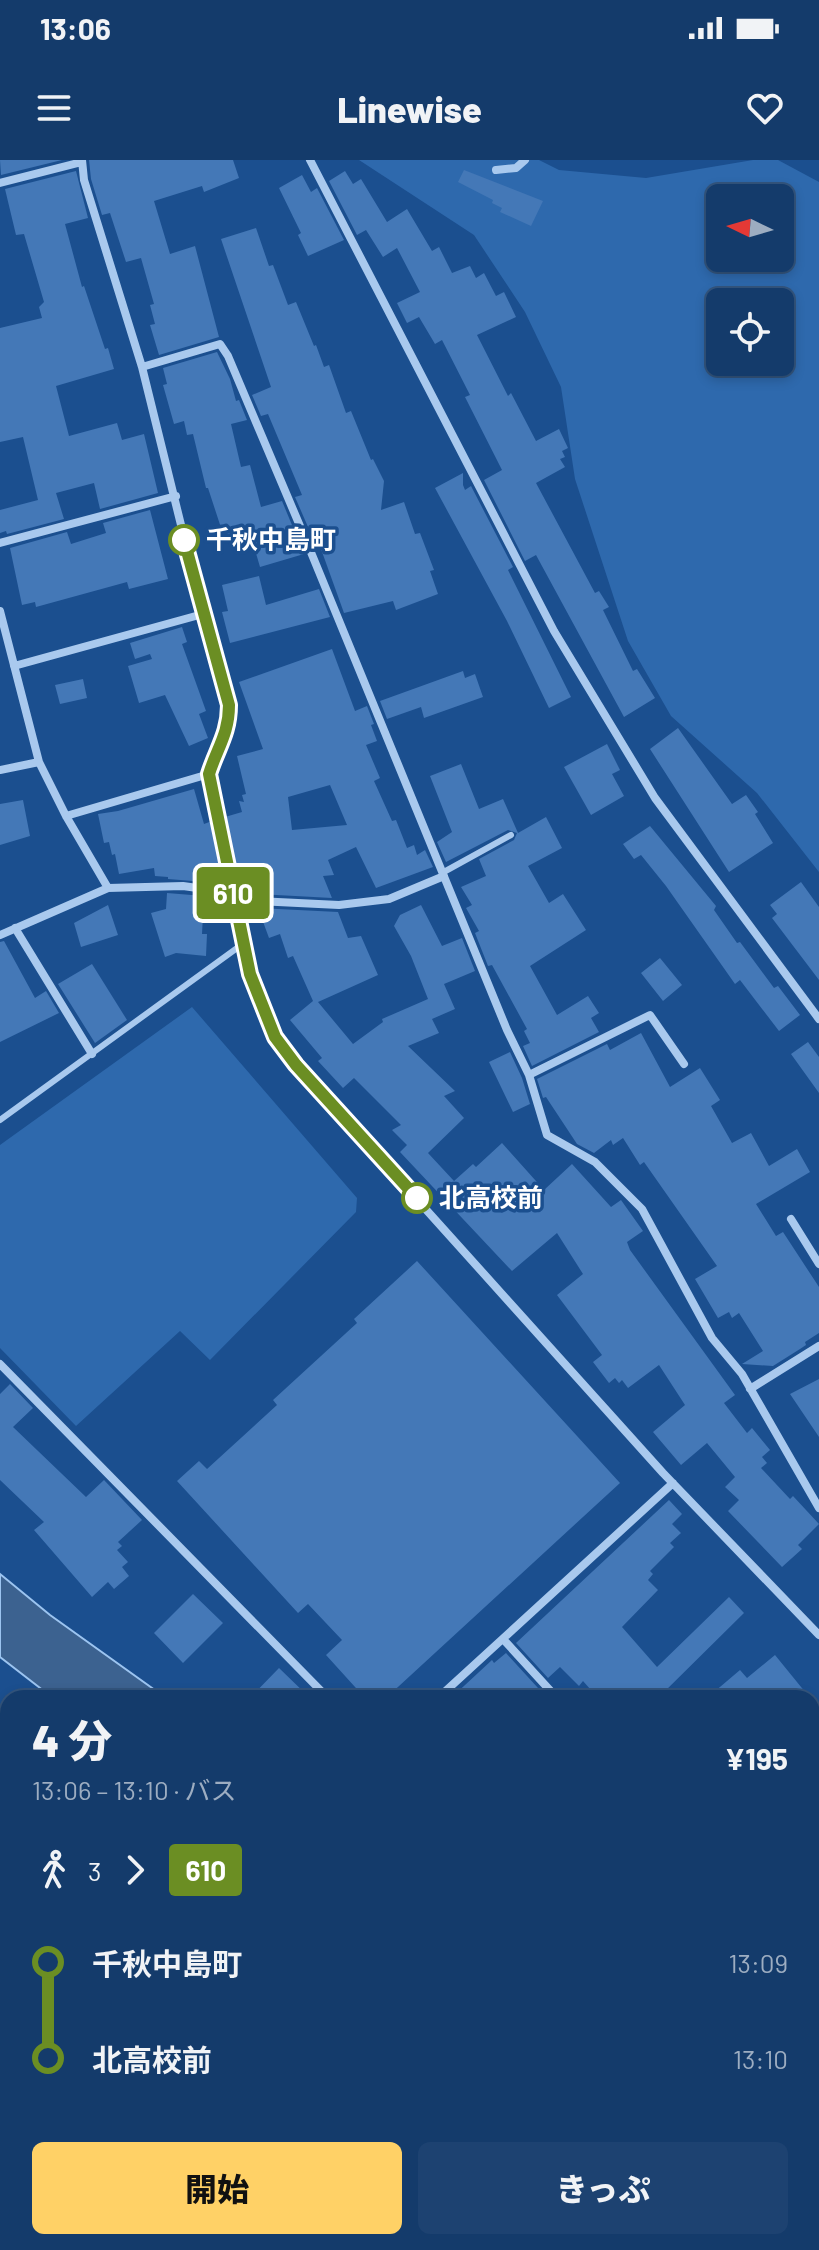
<!DOCTYPE html>
<html lang="ja">
<meta charset="utf-8">
<style>
body{margin:0;font-family:Barlow,"Noto Sans JP",sans-serif;background:#1d4271;color:#f1f3f6;height:100vh;display:flex;flex-direction:column;font-size:30px;white-space:nowrap}
*{box-sizing:border-box;margin:0}
p{font-size:26px;color:#9dadc1}
.icon{flex:none;width:44px;height:44px;fill:none;stroke:currentColor;stroke-width:2;stroke-linecap:round;stroke-linejoin:round}
.map{position:relative;flex:1;overflow:hidden}
.drawer{position:absolute;left:0px;top:1530px;width:820px;height:560px;display:flex;flex-direction:column;background:#143b6b;border-radius:24px 24px 0 0;box-shadow:0 4px 12px #0003,0 0 0 2px #33557e}
.drawer>*{flex:none}
.badge{padding:0 16px;border-radius:6px;font-size:28px;line-height:52px}
.needle{width:52px;rotate:275deg}
.tools{position:absolute;left:706px;top:24px;display:grid;gap:16px}
.tools a{display:grid;place-items:center;width:88px;height:88px;border-radius:12px;background:#143b6b;box-shadow:0 4px 12px #0003,0 0 0 2px #33557e;font-size:40px}
.map>.badge{position:absolute;translate:-50% -50%;box-shadow:0 0 0 4px #fff}
.legs{display:flex;align-items:center;gap:12px;height:88px;padding:0 32px;font-size:26px}
.legs p{margin-inline-start:auto}
.overview{display:flex;align-items:center;justify-content:space-between;height:136px;padding:0 32px}
h1{font-size:44px;font-weight:800;line-height:60px}
.button{display:flex;gap:16px;margin-top:auto;padding:16px 32px}
.button a{flex:1;height:92px;border-radius:12px;background:#ffd166;color:#111;font-size:32px;font-weight:800;line-height:92px;text-align:center}
.button a+a{background:#1d4271;color:#f1f3f6}
ul{padding:0 32px;list-style:none}
li{display:flex;align-items:center;gap:28px;height:96px;font-size:30px}
li i{display:grid;place-items:center;width:12px;height:100%;margin:0 10px;background:currentColor}
li i::after{content:'';width:20px;height:20px;margin:-10px;border:6px solid;border-radius:50%;background:#143b6b}
li p{margin-inline-start:auto}
li:first-child i{background:linear-gradient(#0000 50%,currentColor 0)}
li:last-child i{background:linear-gradient(currentColor 50%,#0000 0)}
.status{display:flex;justify-content:space-between;align-items:center;height:56px;padding:0 40px;background:#143b6b;direction:ltr}
.status svg{height:22px;fill:currentColor}
header{display:flex;justify-content:space-between;align-items:center;height:104px;padding:0 32px;background:#143b6b;font-size:36px;font-weight:800}
.map>svg:first-child{display:block}
.green{fill:#2e69ad;fill-rule:evenodd}
.water{fill:#3c6290;stroke:#9cc4f0;stroke-width:2}
.building{fill:#4478b7;fill-rule:evenodd}
.lines{fill:none;stroke-linecap:round;stroke-linejoin:round}
.service{stroke:#a9c9ee;stroke-width:6}
.minor{stroke:#a9c9ee;stroke-width:8}
.tertiary{stroke:#a9c9ee;stroke-width:14}
.line-1-casing{stroke:#fff;stroke-width:18}
.line-1{stroke:#6b8e23;stroke-width:12}
.stop-1-dot{fill:#fff;stroke:#6b8e23;stroke-width:4}
.labels{text-anchor:middle;stroke-width:7;stroke-linejoin:round;paint-order:stroke}
.stop-label{font-size:26px;font-weight:bold;fill:#fff;stroke:#1b4f8f;text-anchor:start}
</style>
<div class="status"><b>13:06</b><svg viewBox="0 0 49 12"><path d="M0 12V9h3v3zM5 12V6h3v6zM10 12V3h3v9zM15 12V0h3v12zM26 1h20v11H26zM47 4h2v5h-2z"/></svg></div>
<header><svg class="icon" aria-label="menu" viewBox="0 0 24 24"><path d="M4 6h16M4 12h16M4 18h16"/></svg>Linewise<svg class="icon" aria-label="heart" viewBox="0 0 24 24"><path d="M12 20l-8-8c-3-5 5-10 8-4 3-6 11-1 8 4z"/></svg></header>
<div class="map">
<svg width="819" height="2090" viewBox="0 0 819 2090">
<rect width="100%" height="100%" fill="#1b4f8f"/>
<!-- green -->
<path class="green" d="M359 0H539L559 10 646 18 753 0H778L819 22V712L757 633 671 556 628 481 575 319 561 227 525 152 474 75ZM720 38H780V98H720ZM720 142H780V202H720Z
M192 847 357 1038 356 1052 210 1200 180 1171 76 1266 0 1188V985Z"/>
<!-- water -->
<path class="water" d="M0 1414 50 1455 166 1538H53L0 1497Z
M819 1771V1838L812 1839V1772Z"/>
<!-- building -->
<path class="building" d="M0 0H62L1 15Z
M89 0H233L239 18 204 32 202 26 154 41 170 94 195 86 219 177 159 195 150 165 155 164 150 145 154 144 141 98 126 102 110 53 102 55 91 19Z
M464 10 543 41 531 66 500 52 502 48 492 43 493 40 458 22Z
M76 11 88 58 65 64 82 127 84 126 105 189 108 188 114 209 56 226 69 276 117 263 122 280 144 274 158 333 100 349 94 323 56 333 64 359 7 374 6 371 0 373V350L38 340 23 277 0 282V168L42 158 39 147 44 142 24 74 16 75 5 29Z
M345 11 353 24 361 19 387 62 407 49 432 91 439 87 452 113 470 106 476 118 484 113 496 136 504 132 516 157 477 175 508 236 511 233 536 281 559 269 568 288 562 291 565 297 560 299 565 307 536 323 595 433 599 431 609 447 603 450 633 511 637 509 655 538 624 557 536 395 525 401 484 320 502 310 465 237 470 235 442 180 435 184 419 157 407 163 397 143 420 132 397 88 383 97 366 70 357 75 329 21Z
M302 15 311 32 317 28 344 80 308 96 298 75 301 73 279 28Z
M256 68 269 106 273 105 288 145 296 142 314 186 316 185 324 207 329 205 346 253 351 251 371 300 373 299 384 321 381 350 404 342 415 374 420 373 434 410 430 411 438 434 396 450 393 441 344 453 321 389 318 390 295 337 302 335 268 254 261 256 252 235 271 227 221 79Z
M217 192 230 219 236 241 239 240 247 260 231 264 241 307 250 305 261 347 282 341 304 394 260 407 250 373 225 380 208 328H206L193 274 187 275 184 261 174 264 163 225 167 224 163 208Z
M463 313V325L465 330 471 326 513 407 508 410 571 537 549 548 507 461 435 328Z
M150 350 168 419 129 429 127 422 36 447 35 442 22 445 10 388 67 372 71 384 106 373 103 363Z
M259 416 266 445 319 429 330 457 230 483 222 452 228 451 222 425Z
M182 467 187 482 182 484 206 551 199 554 208 578 189 586 165 535 139 543 128 506 152 499 150 494 135 499 130 483Z
M332 489 355 551 367 546 374 564 371 565 377 581 366 585 380 618 374 621 392 661 396 660 407 688 414 685 417 695 425 690 433 707 376 728 356 687 328 700 334 715 323 716 332 738 258 734 255 733 254 724H248L246 709 236 711 225 657 242 652 239 641 244 642 242 635 246 634 237 596 263 589 239 522ZM330 625 347 665 292 670 288 637Z
M463 511 465 518 475 514 483 537 424 558 421 547 387 559 380 541Z
M83 519 87 538 60 544 55 525Z
M678 568 732 644 746 635 758 652 755 654 773 683 729 712 650 589Z
M607 584 620 610 612 614 624 636 591 655 564 607Z
M461 604 479 649 503 639 518 673 546 657 562 688 528 706 549 743 563 734 586 770 530 806 557 855 588 836 599 853 591 858 599 872 532 906 523 886 530 883 524 871 527 869 492 805 488 806 475 773 479 771 466 748 472 745 461 727 486 716 479 699 514 680 517 673 508 670 446 702 437 682 452 672 430 616Z
M194 629 204 664 212 661 222 713 206 715 205 722 168 719V717L155 716 154 708 119 714 115 694 112 695 109 682 104 683 98 654 118 651Z
M23 640 30 676 0 685V644Z
M650 666 716 746 714 750 737 783 740 782 774 828 778 826 800 855 779 871 740 820 735 824 666 726 641 695 634 699 623 684Z
M801 722 819 747V820L772 758 777 754 770 745Z
M167 733 204 736 202 774H207L206 796 176 793 165 797 151 753 166 749Z
M108 745 118 775 81 787 74 763Z
M421 745 442 786 462 778 475 811 444 824 455 849 432 859 439 873 408 886 455 931 444 936 464 958 428 993 454 1021 473 1004 476 1007 502 983 544 1030 572 1004 611 1047 621 1040 643 1071 627 1082 630 1090 735 1235 724 1243 747 1273 752 1268 770 1290 762 1297 767 1303 761 1308 790 1339 793 1336 819 1364 798 1385 802 1389 782 1407 728 1351 739 1340 725 1327 735 1317 707 1283 681 1305 653 1272 685 1245 659 1205 628 1228 622 1220 619 1223 615 1218 609 1223 593 1202 602 1195 557 1135 583 1114 557 1073 512 1111 400 992 407 985 392 970 401 965 354 918 343 928 318 901 322 898 290 860 313 841 293 796 288 798 280 774 269 778 258 748 338 752 348 778 361 776 378 815 318 842 353 884 383 862 382 859 428 839 411 796 394 766 400 755Z
M4 781 35 838 46 831 59 853 0 882V782Z
M660 798 682 825 663 841 641 813Z
M92 804 127 860 95 883 58 824Z
M641 873 670 927 700 908 720 940 711 946 732 983 751 973 769 1006 797 989 810 1012 756 1044 776 1076 783 1072 819 1127V1173L805 1182 806 1185 800 1189 773 1206 742 1204 763 1191 739 1153 732 1158 729 1152 718 1158 695 1119 717 1106 644 1002 640 1005 623 978 613 985 611 980 594 993 577 984 546 937 543 938 537 919 607 884 610 890Z
M808 882 819 897V933L791 894Z
M510 892 522 918 530 944 513 952 489 902Z
M417 1101 620 1323 386 1538H365L326 1495 342 1480 308 1444 298 1453 177 1321 199 1301 207 1309 277 1245 273 1240 357 1163 354 1159Z
M819 1219V1277L790 1234Z
M10 1224 33 1248 13 1267 86 1337 104 1320 142 1360 118 1382 122 1386 117 1390 128 1402 122 1407 129 1416 114 1429 108 1422 92 1437 34 1370 44 1362 0 1320V1234Z
M669 1340 682 1354 672 1364 681 1373 670 1383 674 1387 650 1411 653 1414 648 1420 658 1430 622 1467 657 1507 729 1437 744 1453 658 1538H598L583 1521 579 1526 560 1507 548 1518 516 1483Z
M193 1434 223 1463 183 1503 154 1473Z
M506 1493 538 1528 527 1538H503L495 1529 486 1538H451L492 1500 494 1503Z
M775 1495 810 1538H707L740 1510 747 1518Z
M279 1508 310 1538H250Z"/>
<g class="lines">
<!-- service -->
<path class="service" d="M442 713 511 675
M0 960 244 783"/>
<!-- minor -->
<path class="minor" d="M82 0 84 20 142 207 203 454 229 545V567L209 614 250 814 275 877 296 905 663 1313 819 1475
M310 0 554 471 655 638 819 859
M496 10 516 8 525 0
M0 23 82 2
M142 207 220 184 228 196 308 385 507 870 529 915 547 975 595 1002 642 1049 712 1178 742 1214 819 1348
M0 383 176 336
M0 451 39 602 66 656 108 728 183 726 233 733 257 741 339 745 389 739 444 716
M14 506 203 454
M0 610 39 602
M66 656 209 614
M15 768 92 894
M0 775 108 728
M529 915 650 855 684 904
M791 1059 819 1104
M0 1204 328 1538
M750 1229 819 1186
M503 1479 557 1538
M438 1538 673 1323
M0 1663 8 1670
M0 1704 8 1692
M812 1728 819 1726
M812 1886 819 1890
M0 2070 8 2074
M6 2090 13 2082
M298 2090 304 2082"/>
<!-- tertiary -->
<path class="tertiary" d="M658 2082 669 2090"/>
</g>
<g class="lines">
<!-- line-1 casing -->
<g class="line-1-casing">
<path id="line-1" d="M184 380 229 545C229 574 217 588 209 614L250 814 275 877 296 905 417 1038"/>
</g>
<!-- line-1 -->
<use href="#line-1" class="line-1"/>
</g>
<!-- markers -->
<g class="stop-1-dot">
<circle cx="184" cy="380" r="14"/>
<circle cx="417" cy="1038" r="14"/>
</g>
<g class="labels">
<!-- stop labels -->
<g class="stop-label">
<text x="206" y="389">千秋中島町</text>
<text x="439" y="1047">北高校前</text>
</g>
</g>
</svg>
<div class="tools">
<a><svg class="needle" viewBox="-14 -14 28 28"><path d="M0-13l5 13h-10z" fill="#e53935"/><path d="M0 13l5-13h-10z" fill="#9dadc1"/></svg></a>
<a><svg class="icon" aria-label="locate" viewBox="0 0 24 24"><circle cx="12" cy="12" r="6"/><path d="M12 2v4M12 18v4M2 12h4M18 12h4"/></svg></a>
</div>
<b class="badge" style="left:233px;top:733px;background:#6b8e23;color:#fff">610</b>
<section class="drawer">
<div class="overview"><div><h1>4 分</h1><p>13:06 – 13:10 · バス</p></div><b>¥195</b></div>
<div class="legs"><svg class="icon" aria-label="walk" viewBox="0 0 24 24"><circle cx="13" cy="4" r="2"/><path d="M13 8l-2 6 4 7M11 14l-3 7M7 12l3-4h3l4 4"/></svg>3<svg class="icon" aria-label="forward" viewBox="0 0 24 24"><path d="M9 5l7 7-7 7"/></svg><b class="badge" style="background:#6b8e23;color:#fff">610</b></div>
<ul>
<li><i style="color:#6b8e23"></i><b>千秋中島町</b><p>13:09</p></li>
<li><i style="color:#6b8e23"></i><b>北高校前</b><p>13:10</p></li>
</ul>
<div class="button"><a>開始</a><a>きっぷ</a></div>
</section>
</div>
